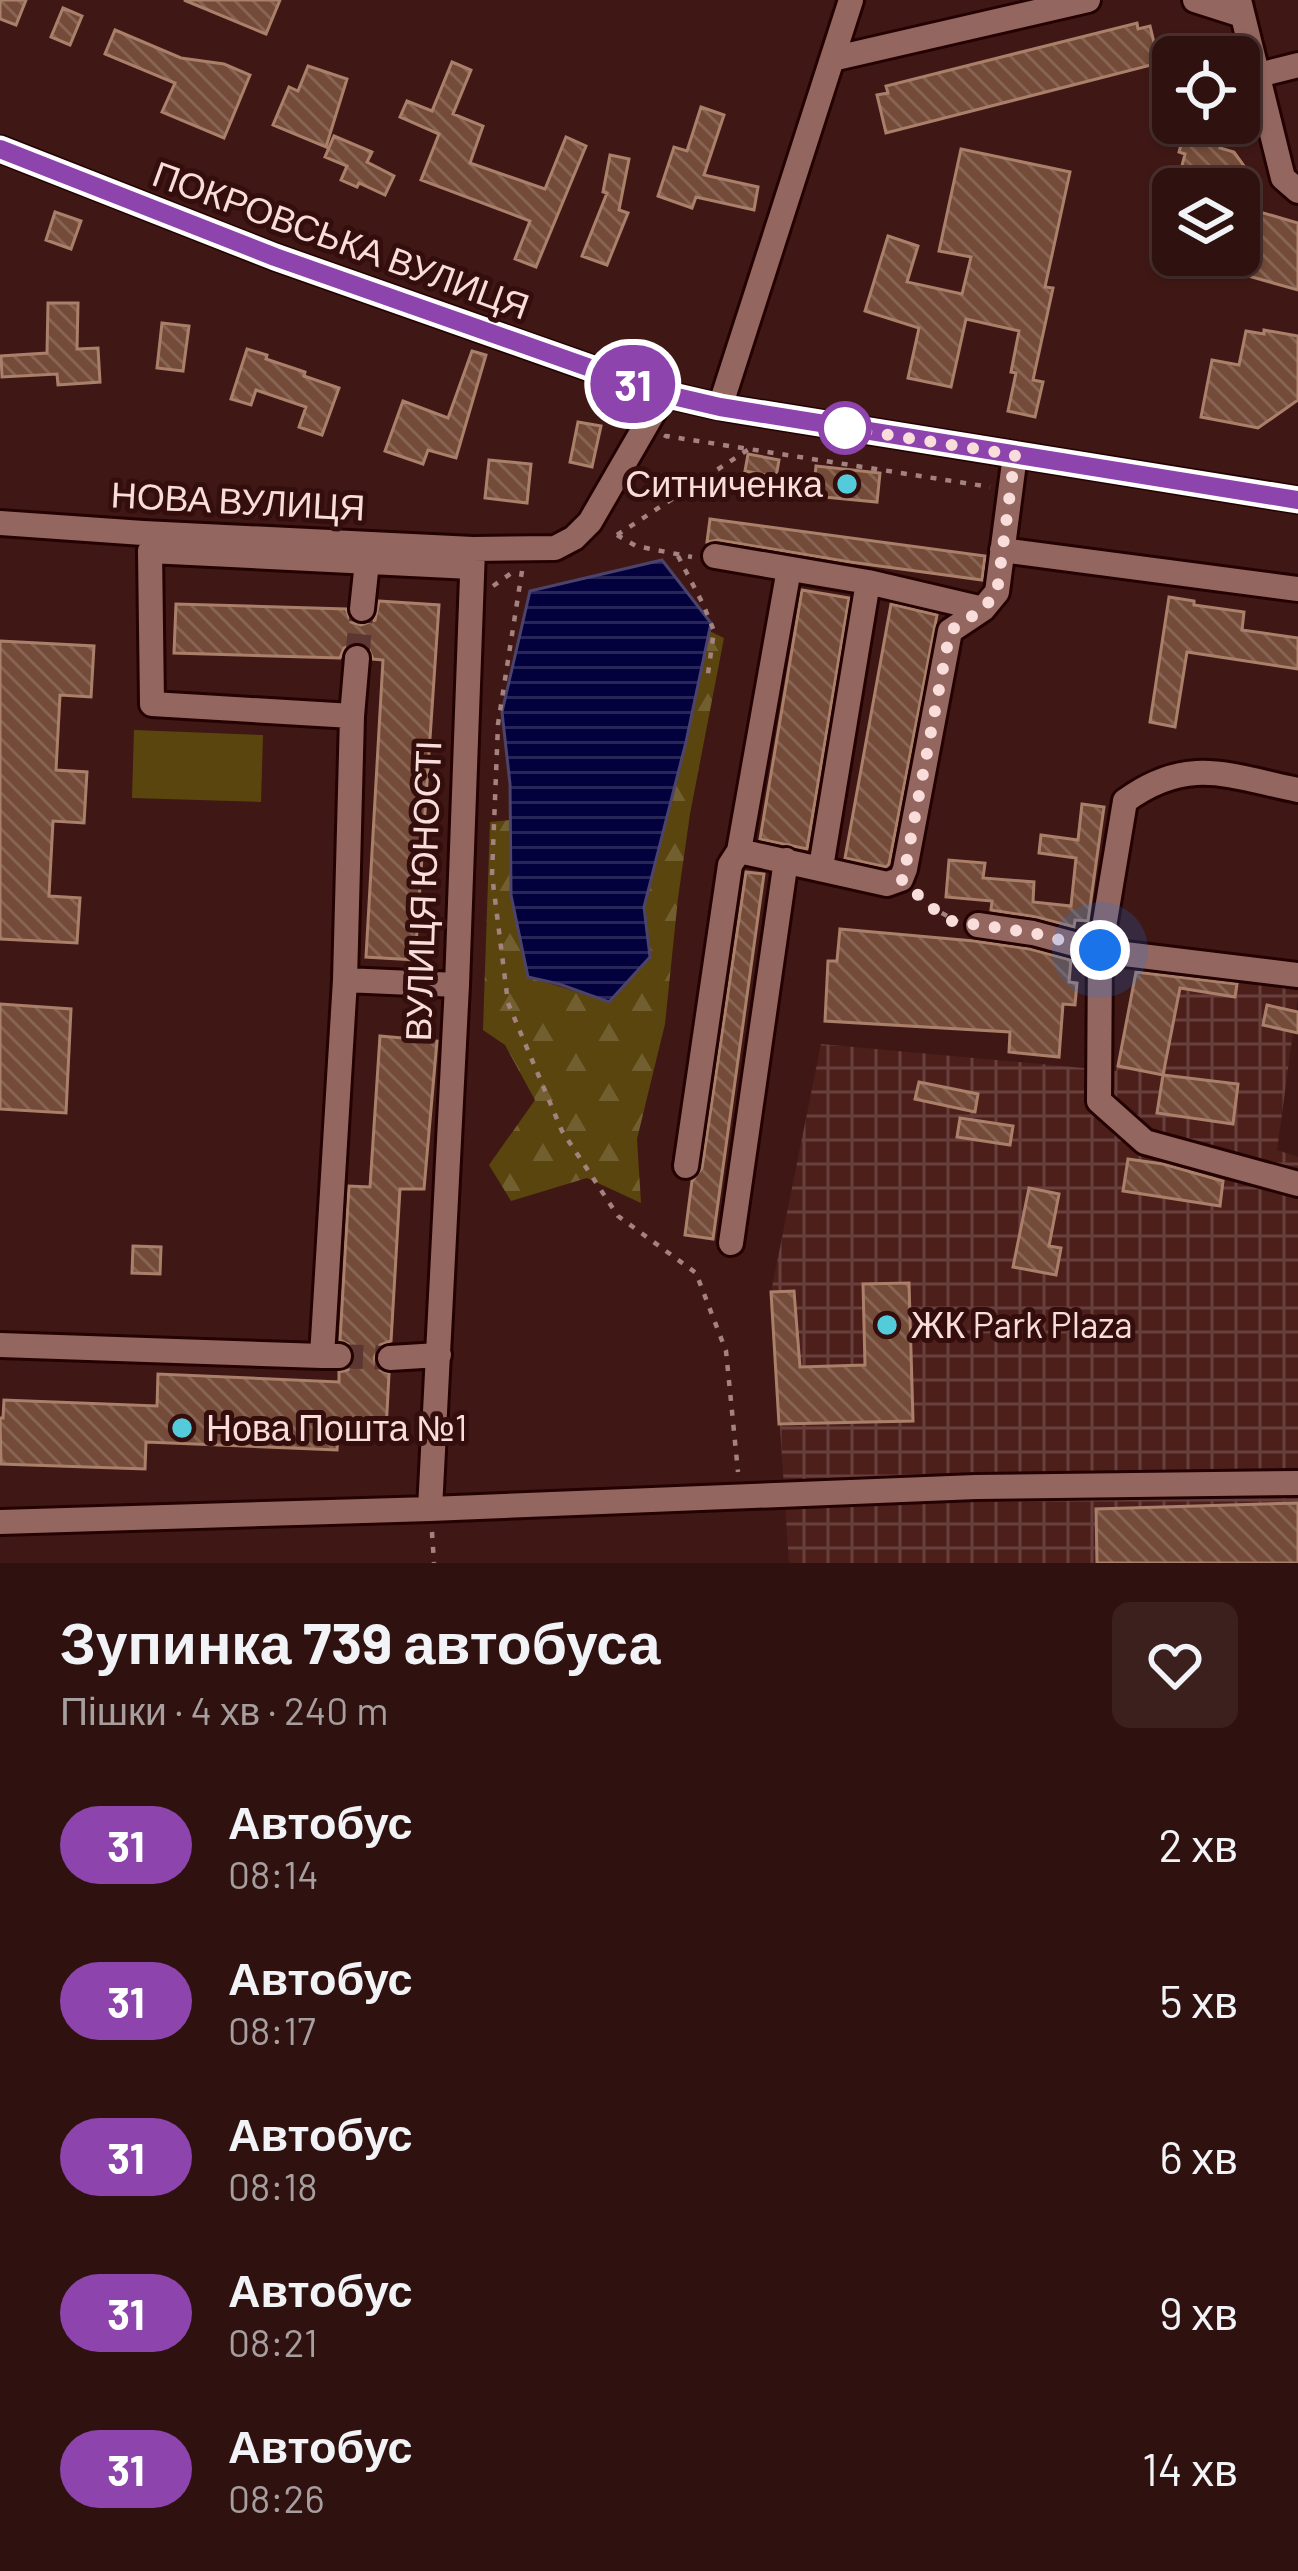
<!DOCTYPE html>
<html lang="uk">
<meta charset="utf-8">
<style>
body{margin:0;font-family:Barlow,sans-serif;background:#3b201e;color:#f1f3f6;height:100vh;display:flex;flex-direction:column;font-size:45px;white-space:nowrap}
*{box-sizing:border-box;margin:0}
p{font-size:39px;color:#a79e9f}
.icon{flex:none;width:66px;height:66px;fill:none;stroke:currentColor;stroke-width:2;stroke-linecap:round;stroke-linejoin:round}
.map{position:relative;height:1563px;overflow:hidden}
.panel{display:flex;flex-direction:column;background:#2f1210;flex:1}
.panel>*{flex:none}
.badge{padding:0 24px;border-radius:39px;font-size:42px;line-height:78px}
.tools{position:absolute;left:1152px;top:36px;display:grid;gap:24px}
.tools a{display:grid;place-items:center;width:108px;height:108px;border-radius:18px;background:#2f1210;box-shadow:0 3px 9px #0004,0 0 0 3px #4a3230;font-size:60px}
.you{position:absolute;width:60px;height:60px;margin:-30px;border:9px solid #fff;border-radius:50%;background:#1a73e8;box-shadow:0 0 0 18px #1a73e833}
.map>.badge{position:absolute;translate:-50% -50%;box-shadow:0 0 0 6px #fff}
.round{display:grid;place-items:center;flex:none;width:126px;height:126px;border-radius:18px;background:#3b201e}
.head{display:flex;align-items:center;justify-content:space-between;height:204px;padding:0 60px}
h1{font-size:57px;font-weight:700;line-height:90px}
ul{padding:0;list-style:none}
li{display:flex;align-items:center;gap:36px;height:156px;padding:0 60px}
li div{flex:1}
li b{display:block;font-size:45px}
li em{font-style:normal}
li .badge{min-width:132px;font-weight:700;text-align:center}
.map>svg:first-child{display:block}
.industrial{fill:url(#industrial-grid)}
.grass{fill:#5a450e}
.forest{fill:url(#forest-firs)}
.water{fill:url(#water-rules);stroke:#4c436c;stroke-width:3}
.building{fill:url(#building-back-hatch);stroke:#ab806b;stroke-width:3}
.lines{fill:none;stroke-linecap:round;stroke-linejoin:round}
.minor-tunnel{stroke:#5b3633;stroke-width:24;stroke-dasharray:24 12;stroke-linecap:butt}
.minor-casing{stroke:#240202;stroke-width:30}
.path{stroke:#a4827f;stroke-width:4.5;stroke-dasharray:6 9;stroke-linecap:butt}
.minor{stroke:#946660;stroke-width:24}
.line-casing{stroke:#fff;stroke-width:27}
.line{stroke:#8e44ad;stroke-width:18}
.walk{stroke:#f9ddda;stroke-width:12;stroke-dasharray:0 21.6}
.stop-dot{fill:#fff;stroke:#8e44ad;stroke-width:6}
.poi-dot{fill:#53cbda;stroke:#340e0c;stroke-width:4.5}
.labels{text-anchor:middle;stroke-width:10;stroke-linejoin:round;paint-order:stroke}
.street-label{font-size:36px;fill:#f9ddda;stroke:#340e0c}
.poi-label{font-size:36px;fill:#f9ddda;stroke:#340e0c;text-anchor:start}
</style>
<div class="map">
<svg width="1298" height="1563" viewBox="0 0 1298 1563">
<defs>
<pattern id="industrial-grid" width="8" height="8" patternUnits="userSpaceOnUse" patternTransform="scale(3)"><rect width="8" height="8" fill="#4d1f1b"/><path d="M0 4h8M4 0v8" fill="none" stroke="#673f3c"/></pattern>
<pattern id="forest-firs" width="22" height="20" patternUnits="userSpaceOnUse" patternTransform="scale(3)"><rect width="22" height="20" fill="#5a450e"/><path d="M5 1l3.5 6h-7zM16 11l3.5 6h-7z" fill="#725f30"/></pattern>
<pattern id="water-rules" width="6" height="5" patternUnits="userSpaceOnUse" patternTransform="scale(3)"><rect width="6" height="5" fill="#02013d"/><path d="M0 2.5h6" fill="none" stroke="#282658"/></pattern>
<pattern id="building-back-hatch" width="6" height="6" patternUnits="userSpaceOnUse" patternTransform="scale(3)"><rect width="6" height="6" fill="#734b38"/><path d="M-1 5l2 2M0 0l6 6M5-1l2 2" fill="none" stroke="#886454"/></pattern>
</defs>
<rect width="100%" height="100%" fill="#3f1815"/>
<!-- industrial -->
<path class="industrial" d="M1140 947 1298 968V996L1277 1150 1298 1157V1563H789L771 1292 821 1044 1116 1071Z"/>
<!-- grass -->
<path class="grass" d="M134 730 263 735 261 802 132 798Z"/>
<!-- forest -->
<path class="forest" d="M699 626 724 638 690 814 678 898 665 1024 637 1139 641 1203 587 1178 511 1201 489 1165 535 1100 505 1045 483 1030 490 822 510 820 511 895 529 977 609 1002 649 957 644 907Z"/>
<!-- water -->
<path class="water" d="M662 560 711 623 686 742 644 907 650 957 609 1002 559 984 528 977 511 895 510 784 502 712 530 591Z"/>
<!-- building -->
<path class="building" d="M0 0H26L16 25 0 19Z
M184 0H280L266 34Z
M63 8 82 16 70 45 51 37Z
M1137 23 1138 29 1150 26 1159 63 886 133 877 95 888 93 886 86Z
M115 30 181 58 224 64 250 75 224 138 162 112 175 83 105 54Z
M452 62 471 70 453 114 483 126 470 163 545 189 566 137 586 146 536 267 515 259 530 221 421 180 439 134 400 117 407 101 432 111Z
M308 66 347 79 326 147 273 125 289 87 298 91Z
M701 107 724 115 704 175 758 187 754 210 696 197 692 208 658 196 674 147 687 151Z
M1187 123H1227L1220 148 1234 152 1249 173 1244 189H1176L1185 154 1179 152Z
M334 136 372 152 367 162 394 176 385 195 359 183 357 187 341 180 347 166 325 157Z
M961 149 1070 172 1045 287 1053 288 1033 380 1043 382 1035 417 1008 411 1016 373 1011 372 1019 331 966 319 951 387 908 378 919 328 865 311 888 236 918 246 907 282 962 294 971 257 939 251Z
M610 155 629 159 619 210 628 213 607 265 582 256 607 193 603 192Z
M1239 206 1298 223V290L1195 261 1196 255H1239Z
M55 212 81 221 71 249 46 240Z
M48 303H78L77 349 98 348 100 382 58 385 57 374 2 377 1 356 47 353Z
M162 323 189 326 183 371 157 368Z
M1264 330 1298 336V400L1258 428 1201 417 1212 360 1239 365 1246 331 1264 334Z
M247 349 267 355 266 359 305 372 304 376 339 388 322 435 299 427 306 407 256 390 251 405 231 399Z
M472 351 486 355 456 458 428 450 423 464 385 451 403 401 448 418Z
M578 422 601 426 592 467 570 462Z
M748 454 779 460 776 477 745 471Z
M489 460 531 464 527 503 485 498Z
M816 466 880 473 877 502 813 496Z
M710 519 985 556 982 580 850 562 718 540 707 542Z
M802 590 849 598 807 849 760 839Z
M1169 597 1194 601V605L1244 612 1242 630 1298 638V669L1187 652 1175 727 1150 722Z
M379 601 439 605 415 960 366 957 383 660 373 659 367 645 357 642 344 648 340 658 174 653 176 604 346 609 351 622 361 625 375 620Z
M891 604 937 615 889 864 886 867 845 858Z
M0 641 94 646 91 697 60 695 56 770 87 772 84 823 53 821 49 896 80 898 77 943 0 939Z
M1082 804 1104 807 1088 921 1075 920 1074 927 1036 917 991 910 992 901 946 897 949 860 985 863 983 878 1034 882 1033 902 1071 906 1076 858 1039 853 1041 835 1078 840Z
M746 872 764 874 713 1239 685 1235 692 1181 702 1168Z
M840 929 974 941 1030 949 1071 960 1069 982 1077 983 1075 1005 1063 1004 1059 1057 1009 1052 1010 1032 825 1021 828 961H837Z
M1136 972 1237 984 1235 997 1180 988 1163 1075 1118 1066Z
M0 1004 71 1009 66 1113 0 1109Z
M1267 1005 1298 1012V1033L1263 1025Z
M380 1036 437 1041 424 1189H400L391 1341 380 1345 374 1358 377 1368 389 1374 386 1431 338 1430 337 1450 146 1442 145 1469 1 1464 0 1418H3L4 1400 157 1406 158 1374 339 1382V1372L348 1370 355 1357 353 1347 340 1340 349 1186 370 1187Z
M1163 1075 1238 1084 1233 1124 1157 1113Z
M919 1082 978 1094 975 1112 915 1099Z
M960 1118 1013 1126 1010 1145 957 1137Z
M1128 1159 1163 1164 1223 1181 1220 1206 1123 1191Z
M1029 1188 1059 1194 1049 1246 1061 1248 1056 1275 1013 1267Z
M133 1246 161 1247 160 1274 132 1273Z
M909 1283 913 1421 779 1424 771 1292 794 1291 800 1367 865 1365 863 1284Z
M1298 1503V1563H1097L1096 1509Z"/>
<g class="lines">
<!-- minor-tunnel -->
<path class="minor-tunnel" d="M357 658 362 609
M339 1356 390 1358"/>
<!-- minor casing -->
<g class="minor-casing">
<path id="minor" d="M1195 0 1242 15
M1239 0 1283 178 1298 191
M832 59 1088 0
M1259 75 1298 65
M0 149 275 257 664 394 720 407 1298 500
M720 407 851 0
M0 523 143 533 473 549
M1002 550 1298 589
M715 556 868 582 983 609
M362 609 367 562
M352 716 357 658
M1298 790C1229 776 1188 755 1125 801L1100 951 1099 1101 1145 1142 1298 1184
M739 851 887 884 901 879 905 869 950 631 983 609 997 592 1015 455
M821 867 868 582
M978 925 1033 933 1100 951 1298 975
M457 985 345 980 352 716 152 704 150 551 471 567
M686 1166 730 865 739 851 789 569
M731 1243 786 860
M0 1345 322 1356
M339 1356H322L345 980
M390 1358 439 1355
M430 1509 457 985 473 549 555 548 574 538 590 522 664 394
M0 1522 430 1509 976 1487 1298 1483"/>
</g>
<!-- path -->
<path class="path" d="M665 438 666 436 990 487
M617 535 749 449
M617 535 636 546 692 557
M678 556 703 604 714 631 707 681
M522 571 498 724 492 875 508 1003 562 1131 618 1216 696 1273 726 1351 738 1472
M493 586 513 572
M918 895 931 907 958 922
M432 1532 434 1563"/>
<!-- minor -->
<use href="#minor" class="minor"/>
</g>
<g class="lines">
<!-- line casing -->
<g class="line-casing">
<path id="line" d="M0 149 275 257 664 394 720 407 1298 500"/>
</g>
<!-- line -->
<use href="#line" class="line"/>
<!-- walk -->
<path class="walk" d="M845 428 1015 455 997 592 983 609 950 631 905 869 901 879 931 907 952 921 1033 933 1100 950"/>
</g>
<!-- markers -->
<circle class="stop-dot" cx="845" cy="428" r="24"/>
<g class="poi-dot">
<circle cx="847" cy="484" r="12"/>
<circle cx="887" cy="1325" r="12"/>
<circle cx="182" cy="1428" r="12"/>
</g>
<g class="labels">
<!-- street labels -->
<g class="street-label">
<text transform="translate(341 240) rotate(20)" y="13">ПОКРОВСЬКА ВУЛИЦЯ</text>
<text transform="translate(238 501) rotate(3)" y="13">НОВА ВУЛИЦЯ</text>
<text transform="translate(423 891) rotate(-88)" y="13">ВУЛИЦЯ ЮНОСТІ</text>
</g>
<!-- poi labels -->
<g class="poi-label">
<text x="823" y="497" text-anchor="end">Ситниченка</text>
<text x="911" y="1338">ЖК Park Plaza</text>
<text x="206" y="1441">Нова Пошта №1</text>
</g>
</g>
</svg>
<div class="tools">
<a><svg class="icon" aria-label="locate" viewBox="0 0 24 24"><circle cx="12" cy="12" r="6"/><path d="M12 2v4M12 18v4M2 12h4M18 12h4"/></svg></a>
<a><svg class="icon" aria-label="layers" viewBox="0 0 24 24"><path d="M12 4l9 5-9 5-9-5zM3 14l9 5 9-5"/></svg></a>
</div>
<div class="you" style="left:1100px;top:950px"></div>
<b class="badge" style="left:633px;top:384px;background:#8e44ad;color:#fff">31</b>
</div>
<section class="panel">
<div class="head"><div><h1>Зупинка 739 автобуса</h1><p>Пішки · 4 хв · 240 m</p></div><a class="round"><svg class="icon" aria-label="heart" viewBox="0 0 24 24"><path d="M12 20l-8-8c-3-5 5-10 8-4 3-6 11-1 8 4z"/></svg></a></div>
<ul>
<li><span class="badge" style="background:#8e44ad;color:#fff">31</span><div><b>Автобус</b><p>08:14</p></div><em>2 хв</em></li>
<li><span class="badge" style="background:#8e44ad;color:#fff">31</span><div><b>Автобус</b><p>08:17</p></div><em>5 хв</em></li>
<li><span class="badge" style="background:#8e44ad;color:#fff">31</span><div><b>Автобус</b><p>08:18</p></div><em>6 хв</em></li>
<li><span class="badge" style="background:#8e44ad;color:#fff">31</span><div><b>Автобус</b><p>08:21</p></div><em>9 хв</em></li>
<li><span class="badge" style="background:#8e44ad;color:#fff">31</span><div><b>Автобус</b><p>08:26</p></div><em>14 хв</em></li>
</ul>
</section>
